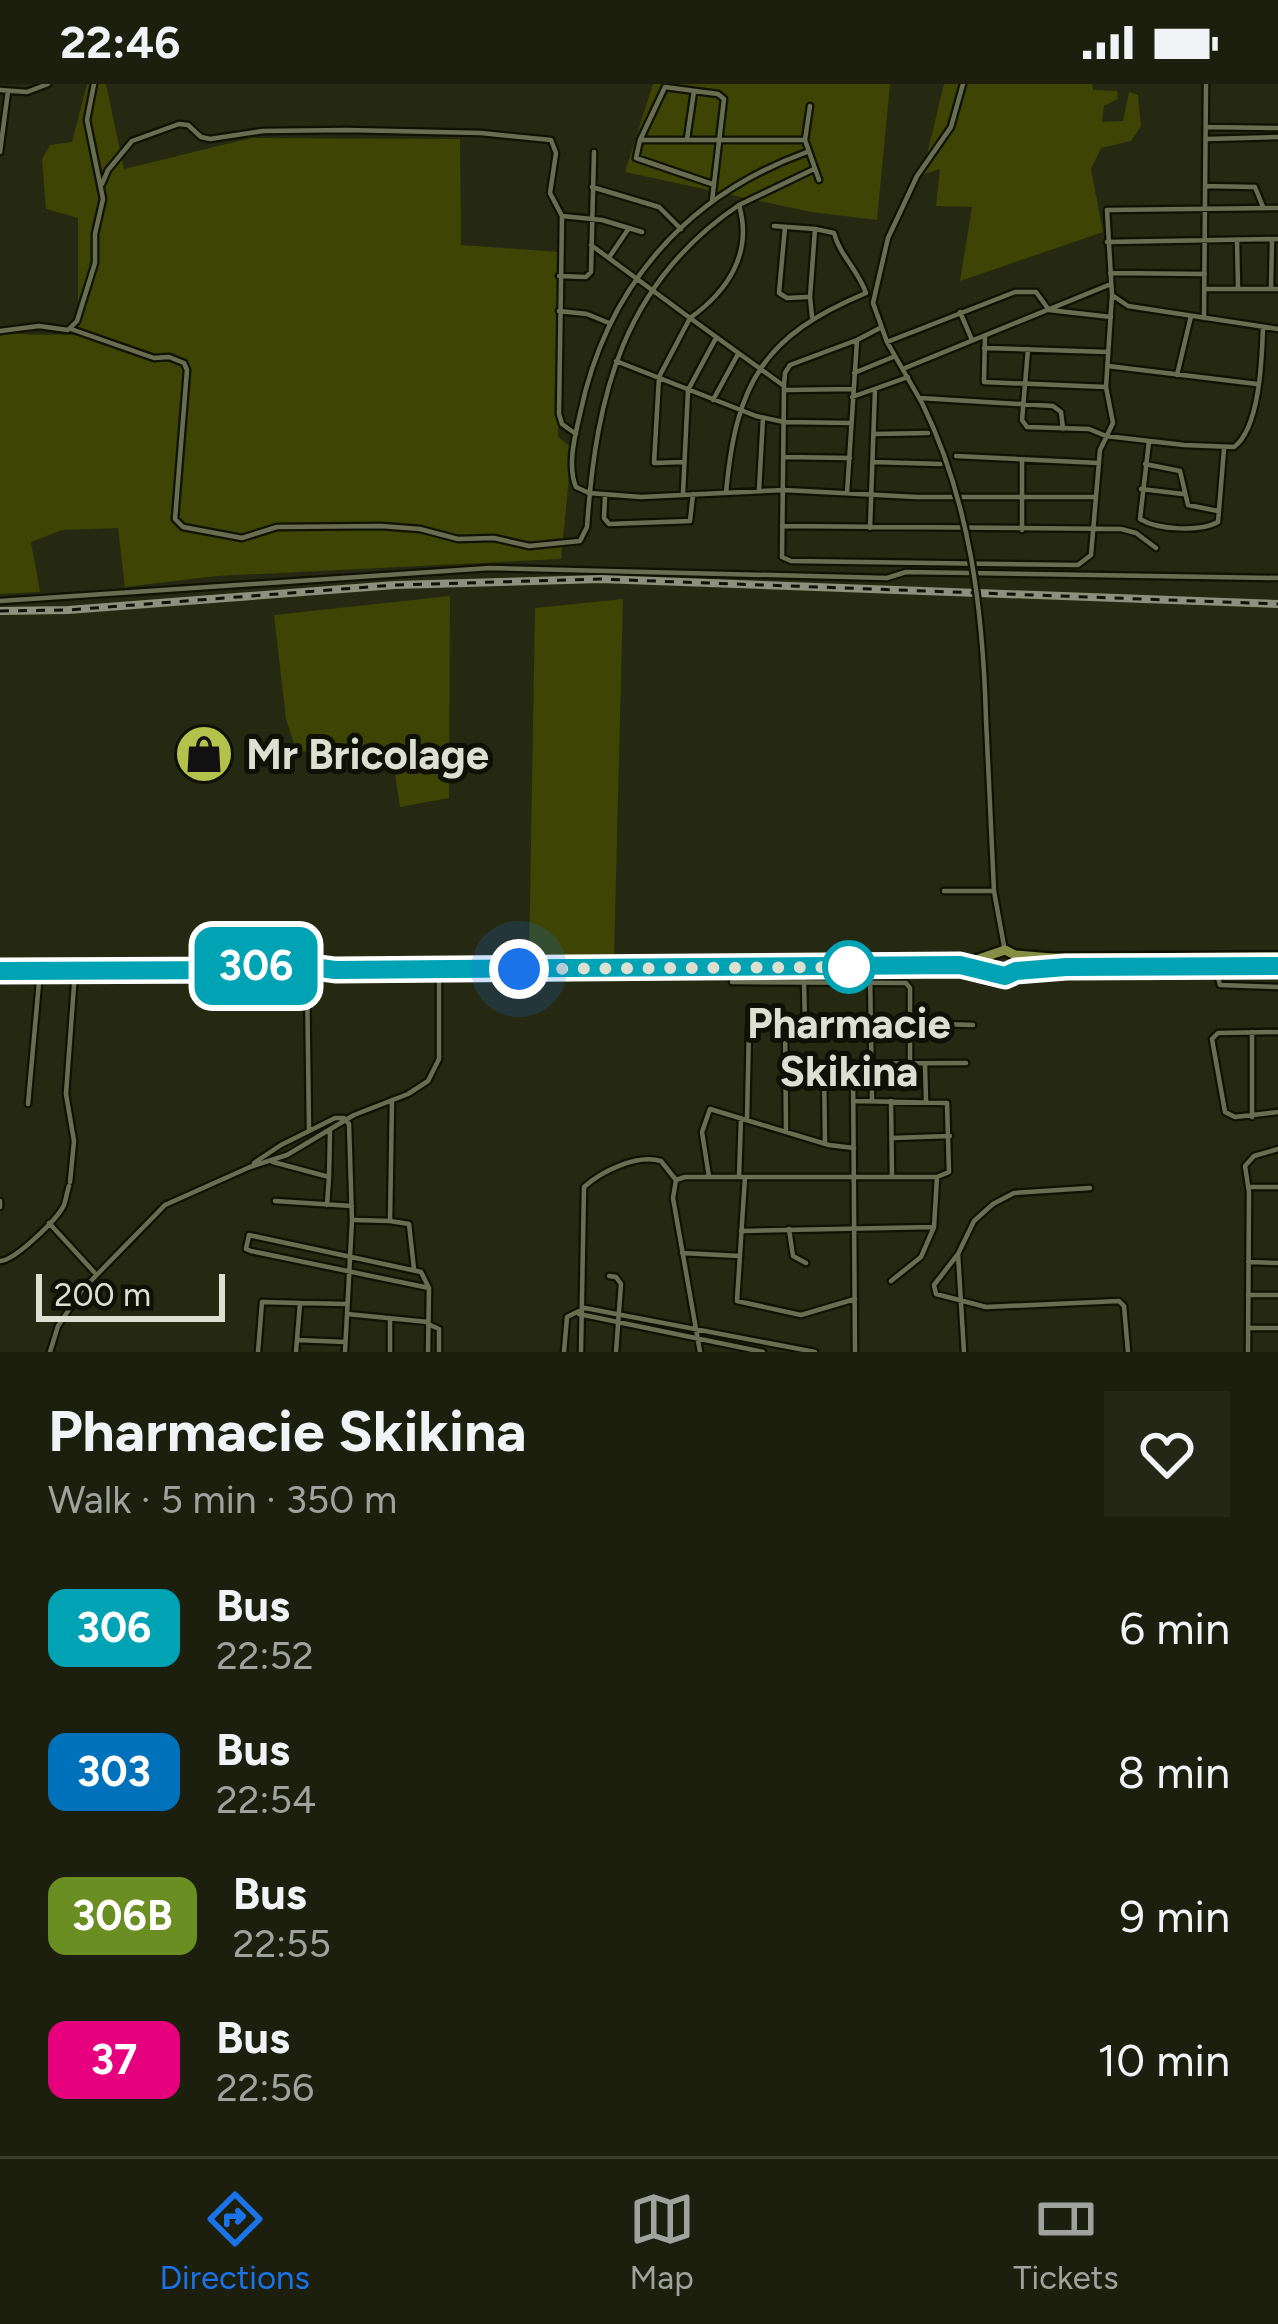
<!DOCTYPE html>
<meta charset="utf-8">
<style>
body{margin:0;font-family:Figtree,sans-serif;background:#252716;color:#f1f3f6;height:100vh;display:flex;flex-direction:column;font-size:45px;white-space:nowrap}
*{box-sizing:border-box;margin:0}
p{font-size:39px;color:#a0a29d}
.icon{flex:none;width:66px;height:66px;fill:none;stroke:currentColor;stroke-width:2;stroke-linecap:round;stroke-linejoin:round}
.map{position:relative;height:1268px;overflow:hidden}
.details{display:flex;flex-direction:column;background:#1c1f0d;flex:1}
.details>*{flex:none}
.badge{padding:0 24px;border-radius:18px;font-size:42px;line-height:78px}
.scale{position:absolute;left:36px;bottom:30px;width:189px;box-sizing:border-box;padding-left:12px;border:6px solid #dde0d0;border-top:0;font-size:33px;line-height:42px;white-space:nowrap;color:#dde0d0;-webkit-text-stroke:9px #0f1107;paint-order:stroke}
.you{position:absolute;width:60px;height:60px;margin:-30px;border:9px solid #fff;border-radius:50%;background:#1a73e8;box-shadow:0 0 0 18px #1a73e833}
.map>.badge{position:absolute;translate:-50% -50%;box-shadow:0 0 0 6px #fff}
.round{display:grid;place-items:center;flex:none;width:126px;height:126px;border-radius:0px;background:#252716}
.headline{display:flex;align-items:center;justify-content:space-between;height:204px;padding:0 48px}
h1{font-size:57px;font-weight:700;line-height:90px}
ul{padding:0;list-style:none}
li{display:flex;align-items:center;gap:36px;height:144px;padding:0 48px}
li div{flex:1}
li b{display:block;font-size:45px}
li em{font-style:normal}
li .badge{min-width:132px;font-weight:700;text-align:center}
.status{display:flex;justify-content:space-between;align-items:center;height:84px;padding:0 60px;background:#1c1f0d;direction:ltr}
.status svg{height:33px;fill:currentColor}
.dock{display:flex;justify-content:space-around;align-items:center;height:168px;border-top:3px solid #3a3d2e;background:#1c1f0d;font-size:33px;color:#a0a29d}
.dock a{display:grid;justify-items:center;gap:6px}
.dock .active{color:#1a73e8}
.map>svg:first-child{display:block}
.green{fill:#3d4404}
.lines{fill:none;stroke-linecap:round;stroke-linejoin:round}
.street-casing{stroke:#0f1200;stroke-width:9}
.primary-casing{stroke:#0f1200;stroke-width:14}
.street{stroke:#696e53;stroke-width:4.5}
.primary{stroke:#858e45;stroke-width:9}
.rail-casing{stroke:#8d907c;stroke-width:8}
.rail{stroke:#0f1107;stroke-width:3;stroke-dasharray:9;stroke-linecap:butt}
.street-bridge-casing{stroke:#0f1200;stroke-width:9;stroke-linecap:butt}
.street-bridge{stroke:#696e53;stroke-width:4.5}
.line-casing{stroke:#fff;stroke-width:27}
.line{stroke:#00a3b4;stroke-width:18}
.walk{stroke:#dde0d0;stroke-width:12;stroke-dasharray:0 21.6}
.stop-dot{fill:#fff;stroke:#00a3b4;stroke-width:6}
.labels{text-anchor:middle;stroke-width:10;stroke-linejoin:round;paint-order:stroke}
.poi-label{font-size:42px;font-weight:bold;fill:#dde0d0;stroke:#0f1107;text-anchor:start}
.stop-label{font-size:42px;font-weight:bold;fill:#dde0d0;stroke:#0f1107}
</style>
<div class="status"><b>22:46</b><svg viewBox="0 0 49 12"><path d="M0 12V9h3v3zM5 12V6h3v6zM10 12V3h3v9zM15 12V0h3v12zM26 1h20v11H26zM47 4h2v5h-2z"/></svg></div>
<div class="map">
<svg width="1278" height="1268" viewBox="0 0 1278 1268">
<rect width="100%" height="100%" fill="#262911"/>
<!-- green -->
<path class="green" d="M87 0H106L124 85 251 54 460 55 461 161 559 168 558 353 572 364 561 475 216 492 125 503 118 444 62 446 31 458 40 508 0 510V246C24 253 53 250 78 251V134L46 125 42 75 50 61 72 58Z
M653 0H890L877 136 811 128 625 88Z
M944 0H1092L1093 6 1117 7 1118 15 1104 22 1102 38 1123 37 1129 8 1138 11 1141 42 1131 57 1101 64 1091 85 1103 148 960 197 972 123 936 122 940 85 922 91Z
M450 512 449 714 400 723 394 683H363L354 663 297 668 286 635 274 531Z
M623 515 614 874 529 876 535 524Z"/>
<g class="lines">
<!-- street casing -->
<g class="street-casing">
<path id="street" d="M0 6 27 8 48 0
M810 22 805 56 819 96
M1207 43 1278 44
M687 55 694 7
M1207 55 1278 53
M640 56H805
M0 68 8 7
M807 68C685 112 606 204 580 330 575 352 567 382 576 403L589 409 641 413 784 406 916 413H1095
M102 100 108 86 132 57 179 40 188 41 201 53 210 55 263 47 347 46 481 49 551 56 556 69 550 109 562 132 559 330 562 340 576 350
M1205 102 1255 103 1263 123
M592 103 659 123 681 145
M712 117 724 15 718 10 665 3 640 56 636 74 712 100
M739 121 814 85
M562 132 602 136 642 148
M774 142 815 145
M785 143 779 209 787 214 807 213
M1237 156 1238 204
M1107 158 1278 155
M591 161 690 234 659 293 654 379 684 378
M610 172 629 144
M1110 189 1205 190
M559 192 586 193 591 188 594 68
M1271 204 1272 156
M1205 205H1278
M1112 211 1128 222 1278 245
M559 227 587 230 609 239
M960 228 972 256
M1204 234 1206 0
M71 245 154 274 169 273 184 279 187 286 175 435 183 443 242 454 277 443 381 442 420 445 458 455 494 454 529 462 580 457 587 443C596 311 623 199 739 121 753 169 728 207 690 234L784 302 782 473 791 477 1078 481 1091 471 1100 366 1113 339 1106 303 1112 211 1107 126 1278 124
M0 247 39 242 68 246 77 237 95 179V150L103 115 87 36 94 0
M985 252 984 298 1106 303
M887 258 1015 208H1036L1049 226 1111 233
M984 264 1108 268
M1028 265 1022 336 1027 343 1089 345 1106 352 1184 361 1234 363C1260 344 1262 273 1263 243
M616 277 756 332 784 338 851 339
M1108 282 1257 300
M905 284 1111 200
M854 289 893 273
M1177 291 1191 232
M784 302 785 289 790 281 857 256
M787 306 853 305
M852 313 908 293
M920 314 1053 322 1061 328 1063 345
M713 316 738 270
M922 319 887 258 873 219 888 154 917 92 951 43 963 0
M874 350 928 349
M1149 357 1140 435C1158 446 1200 448 1218 438L1224 365
M956 372 1099 379
M784 373 850 374
M1022 376V446
M873 378 941 380
M1145 380 1180 387 1188 421 1218 427
M1141 405 1183 410
M759 406 763 334
M683 409 688 306 716 254
M726 409C736 299 763 252 866 209 857 184 840 172 834 149L815 145 810 213 812 233
M847 409 857 256 880 244
M605 413 604 434 609 440 690 437 693 410
M782 442 1121 445 1136 449 1156 464
M870 444 875 306
M0 517 490 484 887 494 906 488 1278 494
M986 635 994 807 1004 862
M944 807H994
M1215 882 1220 901 1278 903
M870 885 872 1017
M307 892 309 1046
M732 898 906 899 910 904V979
M804 898 805 939
M910 939 973 941
M785 940 786 1047
M1252 948V1033
M1278 948 1218 949 1212 955 1225 1028 1235 1033 1278 1028
M853 979 855 1268
M785 980 966 979
M824 980 825 1059
M925 980 926 1017
M891 1017 892 1093
M28 1020 40 887
M747 1036 749 943 869 939
M892 1054 950 1052
M273 1078 329 1093 330 1048
M254 1079 281 1061 335 1034H344L349 1040 352 1136 345 1268
M709 1093 702 1048 710 1025 829 1061 854 1064
M739 1093 741 1034
M745 1093 737 1217 801 1231 855 1215
M70 1098 74 1057 66 1010 75 888
M1248 1103H1278
M275 1117 352 1122
M327 1121 329 1093
M0 1123V1117
M355 1136 390 1137 392 1016
M390 1137 409 1140 414 1185
M49 1139 94 1188
M789 1145 793 1172 806 1179
M741 1147 934 1143 937 1093
M682 1169 740 1172
M958 1170 934 1201 936 1210 986 1223 1119 1217 1124 1222 1128 1268
M0 1177C14 1177 57 1136 64 1121 65 1119 68 1104 69 1102
M1248 1178 1278 1179
M609 1192 616 1193 621 1200 616 1268
M891 1197 921 1173 934 1143
M1248 1211H1278
M347 1230 428 1238
M579 1230 763 1268
M428 1240 439 1245V1268
M1248 1244H1278
M297 1256 345 1258
M50 1268 58 1242 82 1206 165 1121 250 1083 287 1071 354 1031 408 1010 428 997 439 975V884
M258 1268 262 1218 300 1219
M296 1268 300 1219 347 1220
M390 1268V1234
M428 1268 429 1204 421 1188 249 1151 246 1165 251 1167 429 1204
M564 1268 567 1233 585 1224 815 1268
M581 1268 584 1103C602 1087 637 1070 661 1077L676 1096
M700 1268 673 1114 676 1096 685 1093H937L949 1088 947 1019 854 1017
M964 1268 958 1170 974 1137 993 1120 1014 1109 1090 1104
M1248 1268 1249 1108 1245 1082 1254 1072 1278 1065"/>
</g>
<!-- primary casing -->
<g class="primary-casing">
<path id="primary" d="M964 880 1005 866 1015 871 1052 874 1278 873
M241 886 284 879 330 885
M0 887 200 885 292 893 378 883 519 885 960 881 1005 892 1015 888 1066 883 1278 882"/>
</g>
<!-- street -->
<use href="#street" class="street"/>
<!-- primary -->
<use href="#primary" class="primary"/>
<!-- rail casing -->
<g class="rail-casing">
<path id="rail" d="M0 527 68 526 395 501 600 495 1278 520"/>
</g>
<!-- rail -->
<use href="#rail" class="rail"/>
<!-- street-bridge casing -->
<g class="street-bridge-casing">
<path id="street-bridge" d="M922 319C970 417 983 526 986 635"/>
</g>
<!-- street-bridge -->
<use href="#street-bridge" class="street-bridge"/>
</g>
<g class="lines">
<!-- line casing -->
<g class="line-casing">
<path id="line" d="M0 887 241 886 284 879 335 886 960 881 1005 892 1016 887 1066 883 1278 882"/>
</g>
<!-- line -->
<use href="#line" class="line"/>
<!-- walk -->
<path class="walk" d="M519 885 849 883"/>
</g>
<!-- icons -->
<defs>
<g id="shop-disc" transform="scale(3)"><circle r="9.5" fill="#b3c24b" stroke="#0f1107"/><path d="M-5-2.5h2.3a2.7 3.5 0 0 1 5.4 0H5L5.5 6h-11ZM-1.5-2.5h3a1.5 2.3 0 0 0-3 0Z" fill="#111"/></g>
</defs>
<g fill-rule="evenodd">
<use href="#shop-disc" x="204" y="670"/>
</g>
<!-- markers -->
<circle class="stop-dot" cx="849" cy="883" r="24"/>
<g class="labels">
<!-- poi labels -->
<g class="poi-label">
<text x="246" y="685">Mr Bricolage</text>
</g>
<!-- stop labels -->
<g class="stop-label">
<text x="849" y="954">Pharmacie<tspan x="849" dy="48">Skikina</tspan></text>
</g>
</g>
</svg>
<div class="scale">200 m</div>
<div class="you" style="left:519px;top:885px"></div>
<b class="badge" style="left:256px;top:882px;background:#00a3b4;color:#fff">306</b>
</div>
<section class="details">
<div class="headline"><div><h1>Pharmacie Skikina</h1><p>Walk · 5 min · 350 m</p></div><a class="round"><svg class="icon" aria-label="heart" viewBox="0 0 24 24"><path d="M12 20l-8-8c-3-5 5-10 8-4 3-6 11-1 8 4z"/></svg></a></div>
<ul>
<li><span class="badge" style="background:#00a3b4;color:#fff">306</span><div><b>Bus</b><p>22:52</p></div><em>6 min</em></li>
<li><span class="badge" style="background:#0072bc;color:#fff">303</span><div><b>Bus</b><p>22:54</p></div><em>8 min</em></li>
<li><span class="badge" style="background:#6b8e23;color:#fff">306B</span><div><b>Bus</b><p>22:55</p></div><em>9 min</em></li>
<li><span class="badge" style="background:#e6007e;color:#fff">37</span><div><b>Bus</b><p>22:56</p></div><em>10 min</em></li>
</ul>
</section>
<nav class="dock">
<a class="active"><svg class="icon" aria-label="directions" viewBox="0 0 24 24"><path d="M12 3l9 9-9 9-9-9zM9 14v-3h6M13 9l2 2-2 2"/></svg>Directions</a>
<a><svg class="icon" aria-label="map" viewBox="0 0 24 24"><path d="M3 6l6-2 6 2 6-2v14l-6 2-6-2-6 2zM9 4v14M15 6v14"/></svg>Map</a>
<a><svg class="icon" aria-label="tickets" viewBox="0 0 24 24"><path d="M3 7h18v10H3zM15 7v10"/></svg>Tickets</a>
</nav>
